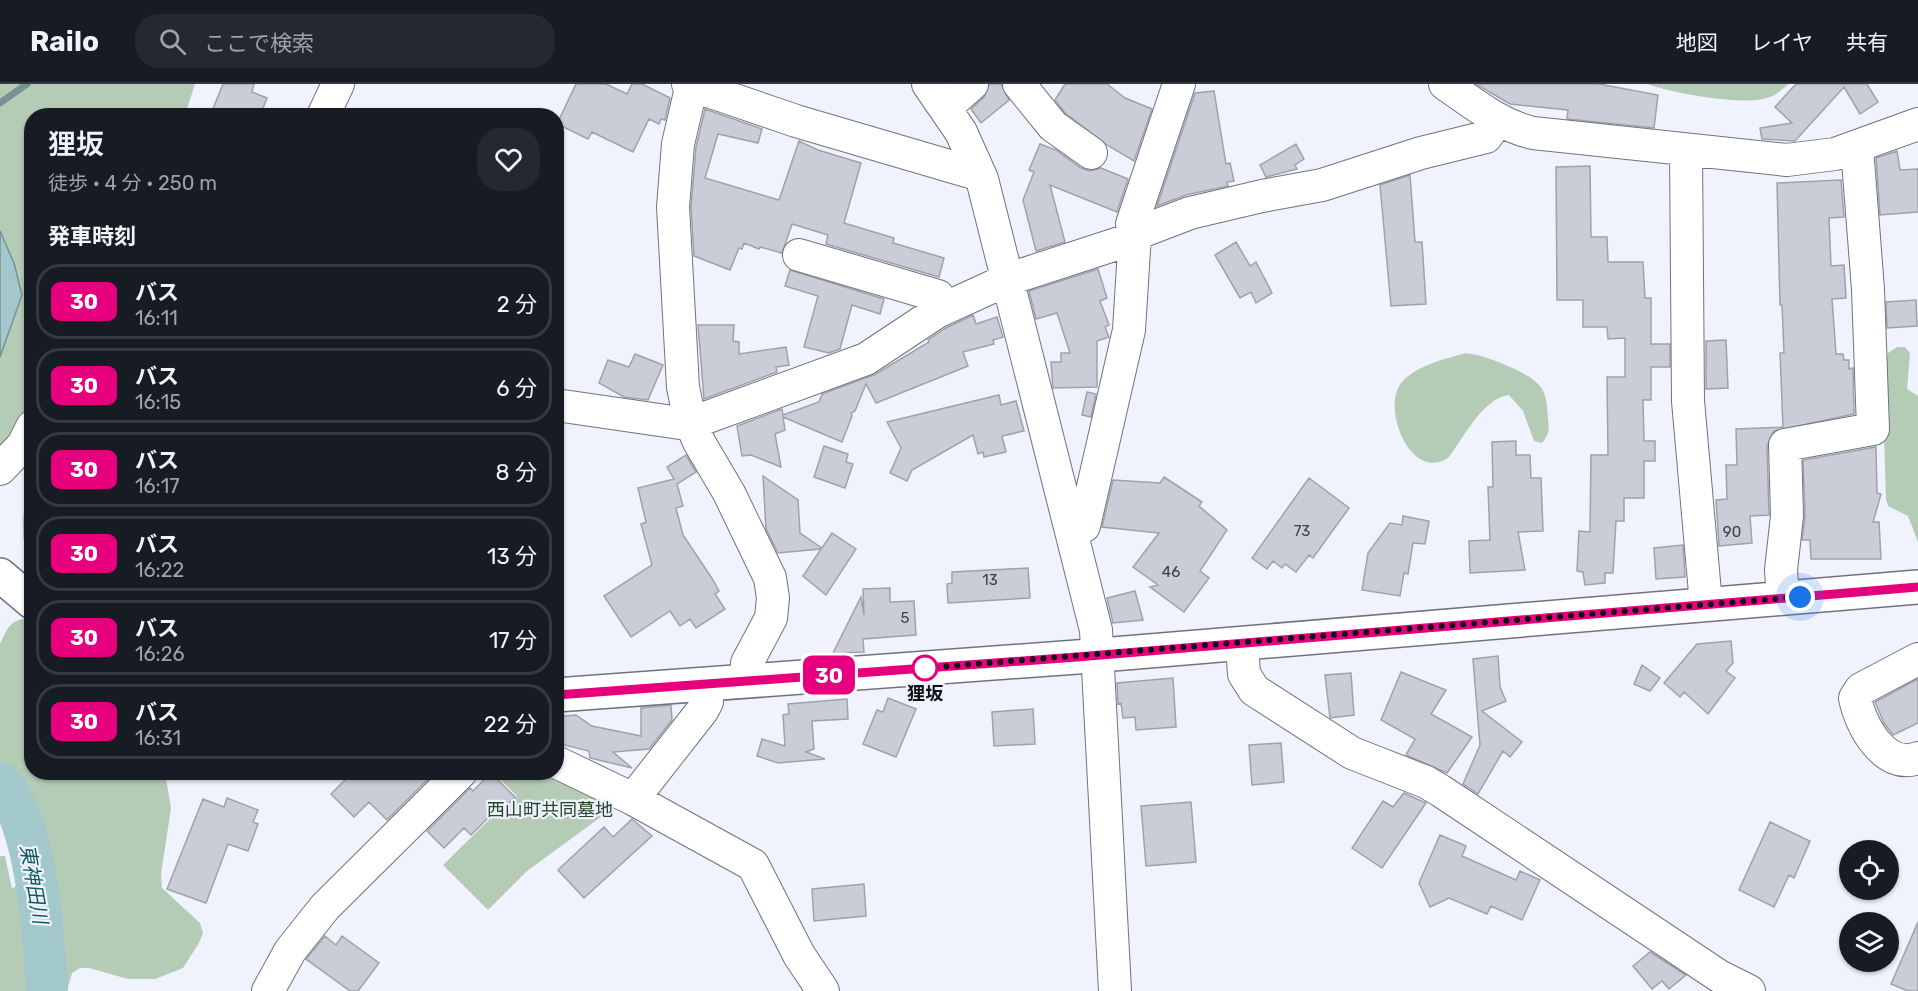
<!DOCTYPE html>
<html lang="ja">
<meta charset="utf-8">
<style>
body{margin:0;font-family:Rubik,"Noto Sans JP",sans-serif;background:#242831;color:#f1f3f6;height:100vh;display:flex;flex-direction:column;font-size:22px;white-space:nowrap}
*{box-sizing:border-box;margin:0}
p{font-size:20px;color:#9ea1a6}
.icon{flex:none;width:33px;height:33px;fill:none;stroke:currentColor;stroke-width:2;stroke-linecap:round;stroke-linejoin:round}
.map{position:relative;flex:1;overflow:hidden}
.panel{position:absolute;left:24px;top:24px;width:540px;height:672px;display:flex;flex-direction:column;background:#171b24;border-radius:24px;box-shadow:0 2px 4px #0004}
.panel>*{flex:none}
.badge{padding:0 12px;border-radius:9px;font-size:21px;line-height:39px}
.tools{position:absolute;left:1839px;top:756px;display:grid;gap:12px}
.tools a{display:grid;place-items:center;width:60px;height:60px;border-radius:50%;background:#171b24;box-shadow:0 2px 4px #0004;font-size:30px}
.you{position:absolute;width:30px;height:30px;margin:-15px;border:4px solid #fff;border-radius:50%;background:#1a73e8;box-shadow:0 0 0 9px #1a73e833}
.map>.badge{position:absolute;translate:-50% -50%;box-shadow:0 0 0 3px #fff}
h2{padding:0 24px;font-size:22px;line-height:54px}
.round{display:grid;place-items:center;flex:none;width:63px;height:63px;border-radius:24px;background:#242831}
.overview{display:flex;align-items:center;justify-content:space-between;height:102px;padding:0 24px}
h1{font-size:28px;font-weight:600;line-height:45px}
ul{padding:0;list-style:none}
li{display:flex;align-items:center;gap:18px;height:75px;margin:0 12px 9px;padding:0 12px;border:3px solid #363941;border-radius:24px}
li div{flex:1}
li b{display:block;font-size:22px}
li em{font-style:normal}
li .badge{min-width:66px;font-weight:700;text-align:center}
header{display:flex;align-items:center;gap:36px;box-sizing:border-box;height:84px;padding:0 30px;background:#171b24;border-bottom:2px solid #363941}
header strong{font-size:28px}
nav{display:flex;gap:33px;margin-inline-start:auto;font-size:21px}
.search{width:420px;height:54px;background:#242831;display:flex;align-items:center;gap:15px;box-sizing:border-box;padding:0 21px;border-radius:24px;color:#9ea1a6;font-size:22px}
.map>svg:first-child{display:block}
.green{fill:#b4ccb6}
.water{fill:#a3c8cb;stroke:#779194;stroke-width:1.5}
.lines{fill:none;stroke-linecap:round;stroke-linejoin:round}
.stream{stroke:#779194;stroke-width:7}
.river{stroke:#a3c8cb;stroke-width:42}
.building{fill:#caccd7;stroke:#9fa1ab;stroke-width:1.5}
.minor-casing{stroke:#70737c;stroke-width:34}
.major-casing{stroke:#70737c;stroke-width:36}
.minor{stroke:#fff;stroke-width:32}
.major{stroke:#fff;stroke-width:33}
.line-casing{stroke:#fff;stroke-width:14}
.line{stroke:#e6007e;stroke-width:9}
.walk{stroke:#111215;stroke-width:6;stroke-dasharray:0 10.8}
.stop-dot{fill:#fff;stroke:#e6007e;stroke-width:3}
.labels{text-anchor:middle;stroke-width:4.5;stroke-linejoin:round;paint-order:stroke}
.number-label{font-size:15px;fill:#3f4046}
.stop-label{font-size:18px;font-weight:bold;fill:#111215;stroke:#f0f2fd}
.park-label{font-size:18px;fill:#214727;stroke:#f0f2fd}
.water-label{font-size:20px;font-style:italic;fill:#0b5b61;stroke:#f0f2fd}
</style>
<header>
<strong>Railo</strong>
<div class="search"><svg class="icon" aria-label="search" viewBox="0 0 24 24"><circle cx="10" cy="10" r="6"/><path d="M15 15l6 6"/></svg>ここで検索</div>
<nav><a>地図</a><a>レイヤ</a><a>共有</a></nav>
</header>
<div class="map">
<svg width="1918" height="907" viewBox="0 0 1918 907">
<rect width="100%" height="100%" fill="#f0f2fd"/>
<!-- green -->
<path class="green" d="M0 0H195L185 31 32 32 31 323 15 357 0 374Z
M1647 0H1789C1783 4 1777 11 1770 13 1744 23 1673 9 1647 0Z
M1897 263H1905L1910 269 1907 305 1918 312V458L1908 432 1888 422 1886 415 1882 292 1888 269Z
M1466 269C1484 271 1527 287 1539 301 1547 309 1547 323 1548 333 1549 344 1550 350 1542 359L1534 357 1523 327 1509 311C1483 314 1464 353 1449 373 1411 401 1379 321 1403 297 1416 282 1447 274 1466 269Z
M31 422H32L31 479C22 465 22 442 24 426Z
M23 535 31 541 32 688 165 689 171 724 161 790 162 804 200 839 203 849 199 859 183 884 155 895H128L89 884H80L72 889 67 907H0V772H5L12 805C30 791 51 779 41 753L0 735V560C6 548 9 537 23 535Z
M557 688 620 719 527 787 488 826 443 781 499 726 501 728 517 712 494 689Z"/>
<!-- water -->
<path class="water" d="M0 147 14 179 22 211 0 273Z"/>
<g class="lines">
<!-- stream -->
<path class="stream" d="M0 19 27 0"/>
<!-- river -->
<path class="river" d="M0 699C37 737 44 854 47 907"/>
</g>
<!-- building -->
<path class="building" d="M223 0H254L252 8 267 14 260 32H210Z
M576 0H606L627 10 632 0H642L670 14 665 36 661 35 659 40 649 35 633 68 592 48 588 55 557 40Z
M989 0H1001L1009 16 981 39 971 25 984 13Z
M1065 0H1107L1125 14 1152 25 1134 77 1107 61 1065 29 1055 16Z
M1476 0H1599L1658 11 1654 44 1567 35 1568 26 1510 20Z
M1796 0H1867L1878 18 1860 30 1844 3 1795 57 1762 55 1760 44 1792 39 1775 23Z
M1214 7 1226 80 1230 79 1234 97 1227 98 1228 102 1186 111 1157 122 1195 9Z
M705 25 762 45 758 59 718 50 705 94 779 116 799 57 818 66 861 79 844 139 894 154 893 159 944 174 939 193 826 160 828 151 792 140 782 169 760 163 759 165 744 159 742 165 739 164 730 186 694 172 691 123 696 63Z
M1040 60 1056 66 1081 84 1090 87 1101 84 1128 95 1117 128 1050 101 1065 158 1036 167 1023 116 1034 88 1029 86Z
M1296 60 1304 75 1295 81 1297 85 1266 93 1260 81Z
M1897 67 1900 86 1918 85V128L1880 131 1876 74Z
M1590 82 1591 153H1607L1608 178H1643L1645 214H1651V260H1670V283H1651V316H1643L1644 357H1655V377H1644V414H1624V437H1616L1613 489H1605V499L1585 501 1583 488 1577 487 1579 447 1590 448 1591 371H1608L1607 293H1625V254L1608 255 1607 243H1583V216H1557L1556 83Z
M1410 91 1415 158H1422L1426 220 1391 222 1380 101Z
M1841 96 1844 133 1829 134 1831 182 1844 181 1846 214 1832 215 1836 270H1843L1844 276H1849V285L1853 284 1854 330 1774 347 1767 362 1769 431 1750 432 1752 459 1719 462 1716 416 1727 415 1726 381H1737L1736 345 1783 343 1780 269H1784L1782 221H1780L1777 99Z
M1236 158 1250 182 1256 178 1272 209 1256 219 1251 208 1240 214 1215 171Z
M1098 185 1107 214 1100 217 1109 241 1105 243 1109 253 1097 257V303L1053 304 1051 278H1061V269H1070L1057 229 1036 235 1029 207Z
M790 186 884 215 880 230 852 221 840 265 829 269 804 263 818 212 785 202Z
M1916 216 1917 242 1887 244 1886 218Z
M973 231 976 240 997 233 1003 253 993 256 994 260 963 268 968 282 876 319 866 300 855 327 851 329 852 332 842 358 783 333 785 346 775 350 781 383 751 371 742 372 737 342 782 325 783 331 819 318 822 310 876 290 929 258 928 256 946 244Z
M698 241H734L733 257 739 258V270L786 263 789 281 776 283 777 288 704 315Z
M1726 256 1728 304 1706 305V257Z
M635 270 663 281 648 316 624 313 599 299 608 276 629 283Z
M1087 308 1096 310 1091 333 1082 331Z
M999 311 1001 321 1016 317 1024 347 1002 352 1006 368 984 373 983 368 978 370 973 351 912 386 907 397 890 389 901 364 887 338Z
M1516 357V371H1530L1531 394H1541L1543 447 1518 448 1525 486 1470 489 1469 457 1490 456 1488 403H1493L1492 358Z
M824 362 848 370 846 378 853 380 845 404 814 393Z
M1876 363 1877 409 1881 410 1873 438H1879L1881 475H1811L1810 456H1802L1805 432 1803 376Z
M686 371 696 388 677 400 683 422 676 424 683 451 713 496 719 507 715 510 725 525 696 544 690 535 680 542 670 527 631 553 604 512 652 481 641 440 646 438 638 404 674 395 667 383Z
M763 392 798 416 800 449 822 464 832 449 856 465 826 511 803 492 821 465 778 469 766 445Z
M1164 393 1202 418 1199 422 1227 446 1200 487 1209 494 1184 528 1150 503 1158 501 1133 483 1159 449 1102 443 1113 396 1160 399Z
M1309 394 1349 424 1313 474 1309 471 1296 488 1285 480 1282 484 1273 477 1267 485 1252 474Z
M1403 432 1429 437 1425 460 1413 459 1408 490 1404 489 1400 512 1362 506 1368 469 1390 439 1402 441Z
M1683 461 1685 493 1656 495 1654 464Z
M1028 484 1030 514 948 519 947 500 952 499V488Z
M890 504V518L914 517 916 551 863 555 864 568 833 569 861 513 864 531 863 505Z
M1135 507 1143 536 1113 539 1107 514Z
M1731 557 1733 579 1726 587 1735 594 1708 630 1684 608 1680 613 1664 599 1697 560Z
M1498 572 1500 603 1506 617 1482 627 1522 658 1510 673 1503 667 1478 710 1463 700 1480 661 1473 575Z
M1642 581 1660 594 1650 607 1634 600Z
M1401 588 1446 606 1431 630 1472 653 1447 689 1406 671 1415 655 1381 636Z
M1351 589 1354 631 1330 634 1325 591Z
M1173 594 1176 643 1136 646 1135 633 1123 634 1121 619 1118 620 1117 599Z
M1918 595V639L1893 651 1884 639 1875 618Z
M888 614 916 625 896 673 863 660 877 626 883 628Z
M847 615 848 635 812 637 814 665 806 668 825 675 778 679 757 672 762 655 785 662 783 631 789 630 788 620Z
M671 621 672 636 649 665 613 668 632 684 590 674 589 667 556 659V633L576 631 592 642 641 652V624Z
M1033 625 1035 660 994 662 992 628Z
M1281 659 1284 698 1252 701 1249 661Z
M353 688H435L387 736 369 718 354 733 331 710Z
M491 689 515 713 502 726 499 723 471 751 464 744 444 764 427 747 470 704 473 707Z
M1404 709 1426 719 1382 784 1352 764 1383 717 1393 723Z
M227 714 258 726 253 738 258 740 248 767 228 760 206 819 167 805 203 715 224 723Z
M1191 718 1196 778 1146 782 1141 722Z
M632 735 652 752 584 814 558 786 604 743 613 753Z
M1770 738 1810 757 1794 794 1789 791 1774 823 1739 806Z
M1440 751 1466 762 1462 772 1516 796 1520 787 1540 796 1522 836 1491 822 1487 830 1449 814 1430 823 1419 799Z
M864 800 866 832 814 837 812 805Z
M1918 838V907H1908L1891 900Z
M325 852 336 861 342 852 379 879 358 907H350L306 875Z
M1650 868 1686 891 1669 905 1662 897 1652 905 1633 882Z"/>
<g class="lines">
<!-- minor casing -->
<g class="minor-casing">
<path id="minor" d="M688 0 796 37 980 91
M692 0 678 60 673 123 683 303 690 337 699 358 729 409 770 494 773 514 771 534 747 579 746 597
M928 0 961 48 982 95 1096 546 1115 907
M1019 0 1053 42 1091 69
M1445 0C1473 19 1499 41 1533 49L1787 76 1835 70 1918 40
M945 24 972 0
M323 32 338 0
M1686 66 1688 317 1706 520
M1135 150 1132 140 1179 0
M799 171 938 212 944 224
M556 321 680 339 705 334 866 275 937 228 1009 195 1135 154
M0 385 23 361 32 343
M1071 445 1084 442 1129 246 1135 150 1190 129 1262 112 1322 101 1421 69 1486 53 1498 36
M1783 514 1781 486 1787 432 1785 361 1873 345 1868 205 1857 64
M1242 560 1244 590 1254 606 1352 669 1426 698 1441 707 1719 892 1749 907
M1918 575 1861 605 1855 614C1860 641 1885 687 1918 674
M556 678 633 715 753 781 799 871 823 907
M633 715 702 627 707 618 706 600
M268 907 290 867 325 823 461 688"/>
</g>
<!-- major casing -->
<g class="major-casing">
<path id="major" d="M0 491 32 518
M556 611 1077 573 1918 503"/>
</g>
<!-- minor -->
<use href="#minor" class="minor"/>
<!-- major -->
<use href="#major" class="major"/>
</g>
<g class="lines">
<!-- line casing -->
<g class="line-casing">
<path id="line" d="M556 611 1077 573 1918 503"/>
</g>
<!-- line -->
<use href="#line" class="line"/>
<!-- walk -->
<path class="walk" d="M925 584 1800 513"/>
</g>
<!-- markers -->
<circle class="stop-dot" cx="925" cy="584" r="12"/>
<g class="labels">
<!-- number labels -->
<g class="number-label">
<text x="1302" y="452">73</text>
<text x="1732" y="453">90</text>
<text x="1171" y="493">46</text>
<text x="990" y="501">13</text>
<text x="905" y="539">5</text>
</g>
<!-- stop labels -->
<g class="stop-label">
<text x="925" y="616">狸坂</text>
</g>
<!-- park labels -->
<g class="park-label">
<text x="550" y="732">西山町共同墓地</text>
</g>
<!-- water labels -->
<g class="water-label">
<text transform="translate(34 800) rotate(80)" y="7">東神田川</text>
</g>
</g>
</svg>
<div class="tools">
<a><svg class="icon" aria-label="locate" viewBox="0 0 24 24"><circle cx="12" cy="12" r="6"/><path d="M12 2v4M12 18v4M2 12h4M18 12h4"/></svg></a>
<a><svg class="icon" aria-label="layers" viewBox="0 0 24 24"><path d="M12 4l9 5-9 5-9-5zM3 14l9 5 9-5"/></svg></a>
</div>
<div class="you" style="left:1800px;top:513px"></div>
<b class="badge" style="left:829px;top:591px;background:#e6007e;color:#fff">30</b>
<section class="panel">
<div class="overview"><div><h1>狸坂</h1><p>徒歩 · 4 分 · 250 m</p></div><a class="round"><svg class="icon" aria-label="heart" viewBox="0 0 24 24"><path d="M12 20l-8-8c-3-5 5-10 8-4 3-6 11-1 8 4z"/></svg></a></div>
<h2>発車時刻</h2>
<ul>
<li><span class="badge" style="background:#e6007e;color:#fff">30</span><div><b>バス</b><p>16:11</p></div><em>2 分</em></li>
<li><span class="badge" style="background:#e6007e;color:#fff">30</span><div><b>バス</b><p>16:15</p></div><em>6 分</em></li>
<li><span class="badge" style="background:#e6007e;color:#fff">30</span><div><b>バス</b><p>16:17</p></div><em>8 分</em></li>
<li><span class="badge" style="background:#e6007e;color:#fff">30</span><div><b>バス</b><p>16:22</p></div><em>13 分</em></li>
<li><span class="badge" style="background:#e6007e;color:#fff">30</span><div><b>バス</b><p>16:26</p></div><em>17 分</em></li>
<li><span class="badge" style="background:#e6007e;color:#fff">30</span><div><b>バス</b><p>16:31</p></div><em>22 分</em></li>
</ul>
</section>
</div>
